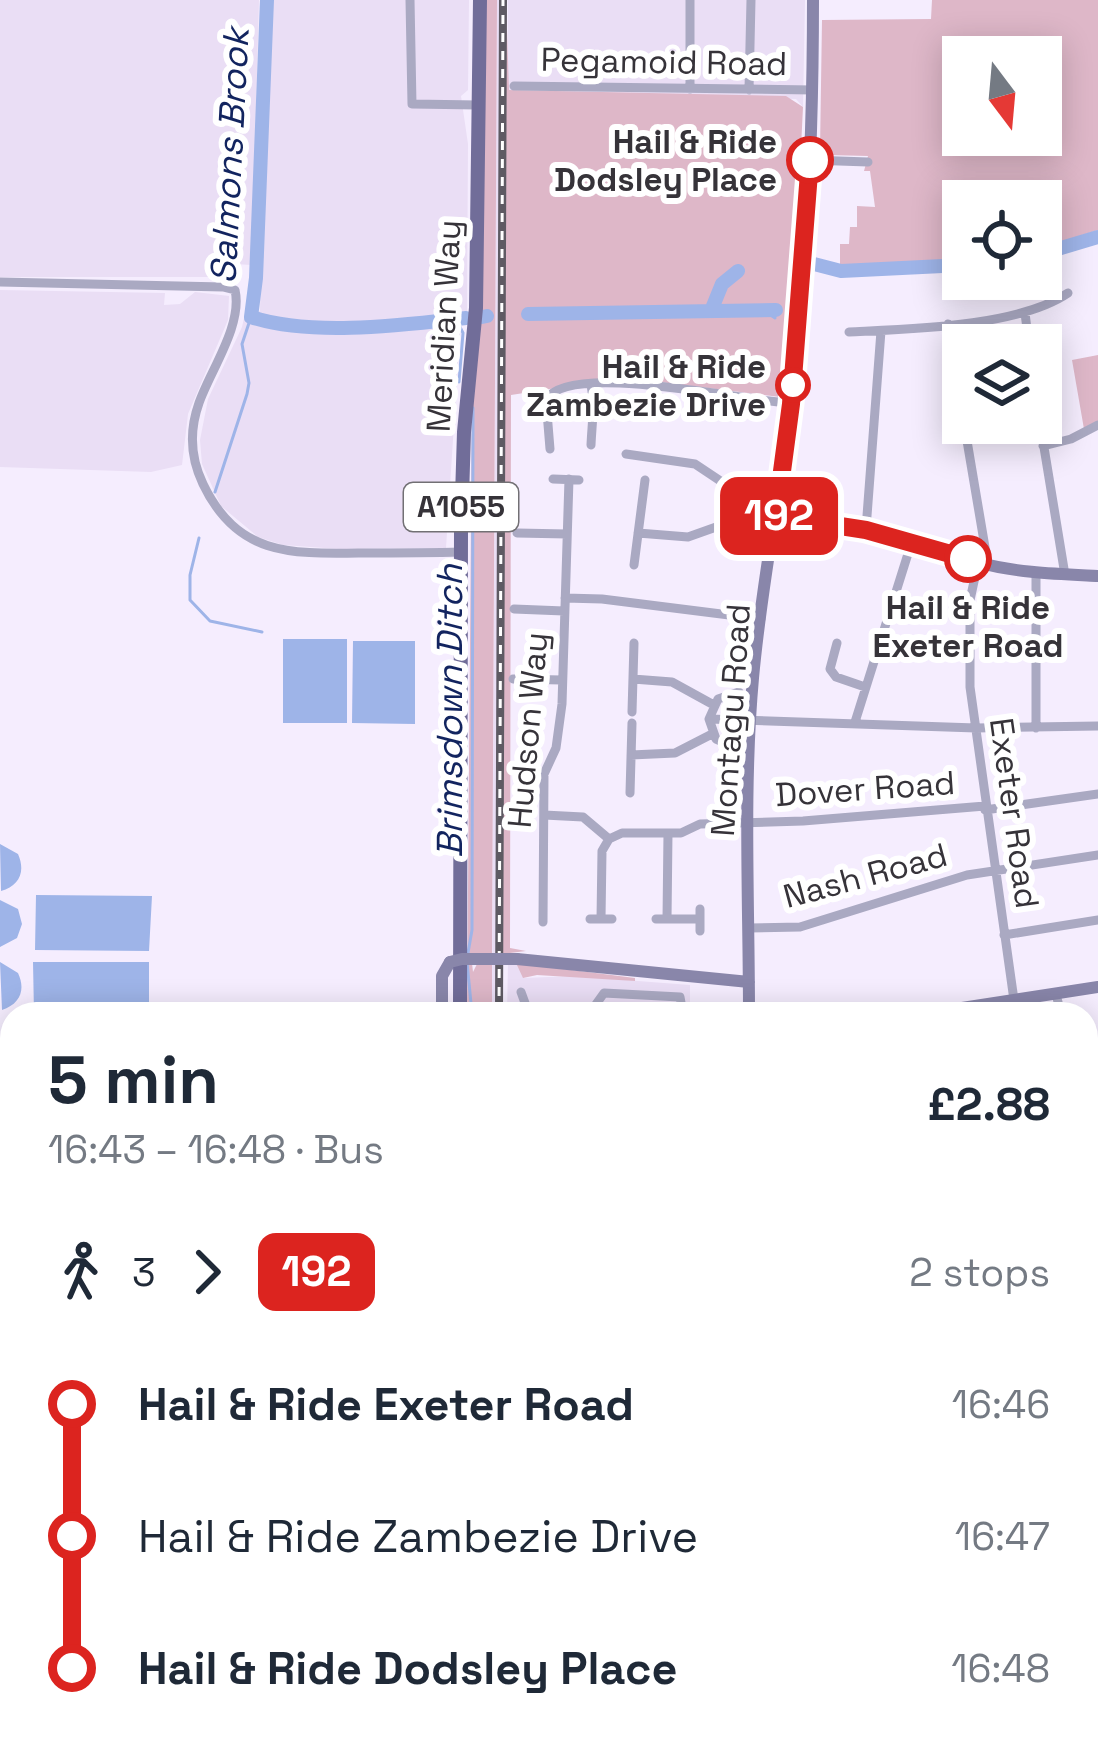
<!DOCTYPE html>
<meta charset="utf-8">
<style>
body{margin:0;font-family:"Space Grotesk",sans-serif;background:#f6f6f7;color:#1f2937;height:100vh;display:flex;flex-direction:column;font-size:45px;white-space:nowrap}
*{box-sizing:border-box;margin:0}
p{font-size:39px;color:#747a83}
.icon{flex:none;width:66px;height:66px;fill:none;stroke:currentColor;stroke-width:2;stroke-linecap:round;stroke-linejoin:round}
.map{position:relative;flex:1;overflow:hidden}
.sheet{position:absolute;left:0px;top:1002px;width:1098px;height:756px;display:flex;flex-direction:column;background:#fff;border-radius:36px 36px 0 0;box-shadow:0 6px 30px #0003}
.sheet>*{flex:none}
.badge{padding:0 24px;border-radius:18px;font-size:42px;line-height:78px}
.needle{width:78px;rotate:164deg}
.fabs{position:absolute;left:942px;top:36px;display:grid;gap:24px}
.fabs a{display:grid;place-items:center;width:120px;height:120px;border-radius:0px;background:#fff;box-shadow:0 6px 30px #0003;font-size:60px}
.map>.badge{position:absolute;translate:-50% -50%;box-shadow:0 0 0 6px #fff}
.legs{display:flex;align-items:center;gap:18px;height:132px;padding:0 48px;font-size:39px}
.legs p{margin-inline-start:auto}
.headline{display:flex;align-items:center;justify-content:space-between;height:204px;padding:0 48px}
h1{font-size:66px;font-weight:800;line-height:90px}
ul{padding:0 48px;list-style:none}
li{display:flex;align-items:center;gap:42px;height:132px;font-size:45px}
li i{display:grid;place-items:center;width:18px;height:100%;margin:0 15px;background:currentColor}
li i::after{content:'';width:30px;height:30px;margin:-15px;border:9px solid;border-radius:50%;background:#fff}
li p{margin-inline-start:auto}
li:first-child i{background:linear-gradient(#0000 50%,currentColor 0)}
li:last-child i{background:linear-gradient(currentColor 50%,#0000 0)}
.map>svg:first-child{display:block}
.built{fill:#eadef5}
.green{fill:#deb7c8;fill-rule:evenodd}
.water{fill:#9eb4e8}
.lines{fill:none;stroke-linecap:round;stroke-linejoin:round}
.stream{stroke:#9eb4e8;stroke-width:3}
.river{stroke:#9eb4e8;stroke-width:14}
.street{stroke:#aaa9c2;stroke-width:9}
.secondary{stroke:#8986aa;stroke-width:12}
.primary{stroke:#716d99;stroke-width:14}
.rail-casing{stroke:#5e5a63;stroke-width:8}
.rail{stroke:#fff;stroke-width:3;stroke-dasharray:9;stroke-linecap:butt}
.secondary-bridge{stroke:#8986aa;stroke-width:12}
.line-1-casing{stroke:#fff;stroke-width:27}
.line-1{stroke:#dc241f;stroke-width:18}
.stop-1-dot{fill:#fff;stroke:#dc241f;stroke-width:6}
.labels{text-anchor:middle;stroke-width:12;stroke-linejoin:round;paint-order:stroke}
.shield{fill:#fff;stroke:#727074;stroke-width:3}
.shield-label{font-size:30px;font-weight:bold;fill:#363339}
.street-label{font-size:33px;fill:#363339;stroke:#fff}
.stop-label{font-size:33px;font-weight:bold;fill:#363339;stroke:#fff;text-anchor:end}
.water-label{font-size:36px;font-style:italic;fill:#12245f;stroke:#fff}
</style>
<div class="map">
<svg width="1098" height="1758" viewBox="0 0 1098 1758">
<rect width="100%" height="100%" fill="#f5edfe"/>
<!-- built -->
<path class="built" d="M0 0H259L252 265 235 264 231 277H0Z
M266 0H469L468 90 461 96 468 144 467 311 460 331 446 548 339 549 283 545 258 537 221 506 202 464 200 440 208 399 242 327 246 309 260 311Z
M497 0H506L503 840 502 1014H492Z
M508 0H805L803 107 796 99 508 90Z
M0 290 165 293 164 305 180 304 195 292 229 296 228 320 188 414 182 465 151 472 0 467Z
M508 963H516L524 978 573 976 690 985V1014H507Z
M0 1227H12V1746H437L436 1758H0Z
M915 1746H1046L1043 1753 1013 1758H924Z"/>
<!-- green -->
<path class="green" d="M483 0H497L492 954H471L473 972 477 964 492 963V1014H467L472 395Z
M506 0 509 90 786 96 803 107 795 270 780 397 644 380 641 372 632 371 627 377 511 395 510 948 526 951 502 954Z
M932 0H1098V230L1041 248V201H963V263L840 269V244H849L850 227H857V206L875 207 870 171H864L868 156 828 155 820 150 822 20 931 19ZM963 57H1041V135H963Z
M1098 355V426L1084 429 1072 360Z
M516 963 635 978V981L537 975 523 978Z
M12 1139V1210L0 1209V1148Z
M1094 1164 1098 1181V1306L1086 1308V1166Z
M0 1227H12V1727L0 1728Z"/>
<!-- water -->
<path class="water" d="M283 639H347V723H283Z
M353 641H415V724L352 723Z
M0 844 18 854C26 872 19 886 1 891Z
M36 895 152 896 149 951 35 950Z
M0 900 18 909 22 924 17 938 0 947Z
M0 962 18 973C26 990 20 1004 2 1010Z
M33 962H149V1014H34Z"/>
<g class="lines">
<!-- stream -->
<path class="stream" d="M766 312 775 318
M456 319 463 333 459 382
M215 492 247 394 249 383 242 344 251 317
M199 538 190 575V600L210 621 262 632
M468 953 472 930 473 408
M467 962 472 1014
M469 1758V1746"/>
<!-- river -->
<path class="river" d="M267 0 256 278 251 317C311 337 403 325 466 318
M1041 254 1098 237
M814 264 841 271 963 265
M711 311 722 284 738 271
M528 314 776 310
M482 317 487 316"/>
<!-- street -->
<path class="street" d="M410 0 412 104 478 105
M514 86 813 90
M690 89V0
M749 90 751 0
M810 160 868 162
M0 282 223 287 235 290C243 325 210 371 199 403 189 431 190 457 203 484 237 555 289 554 359 553 393 553 427 553 461 552
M1025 313 1029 345
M948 324 963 414
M849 332C910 329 1018 327 1068 293
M964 423 988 565
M1040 423 1065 575
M591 445C592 422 595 407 591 384
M1043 446 1071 439 1098 425
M550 449 546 400C568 360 747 402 791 403
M626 454 695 464 737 492
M553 479 579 480
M732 506 777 512
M866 529 881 331
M517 533 567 534
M638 533 688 537 733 521
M758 538 737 527 732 506 743 487 765 482
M978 563 970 600V687L1014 1000
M634 565 645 480
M1036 573V728
M565 598 602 599 761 619
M514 609 564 611
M837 643 830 669 836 677 865 687
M513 679 562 680
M633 679 672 682 712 704
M632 712 634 643
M709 719 976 728 1098 726
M855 722 912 541
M737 748 716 739 709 719 718 699 739 692
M631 755 675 753 712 734
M630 793 632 723
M985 810 1098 794
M544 815 583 817 609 839 622 833H681L700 824 803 821 985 806
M700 909V931
M590 919H612
M601 919 602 851 609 839
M656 919H700
M667 919 668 833
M543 922 544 774 556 748 562 704 569 479
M748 928 800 927 967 875 1098 855
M1004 935 1098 920
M521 992 529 1014
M1056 994 1061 1014
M589 1014 604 993 680 997 683 1014
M1086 1116 1098 1160
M0 1215 12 1216
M1086 1367H1098
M1086 1439 1098 1440
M1086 1508 1098 1507
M1086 1567 1098 1565
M646 1746 648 1758
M751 1746 759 1758
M571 1758V1746
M823 1758 841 1746"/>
<!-- secondary -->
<path class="secondary" d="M776 516C847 518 910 545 977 562 1016 573 1057 574 1098 576
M517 959 749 982
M442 1014V976L450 962
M749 1014C749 902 743 789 753 678 761 588 779 498 791 408 807 273 813 136 813 0
M923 1014 1098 987
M854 1746 862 1758"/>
<!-- primary -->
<path class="primary" d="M460 1014 461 530 464 432 476 308 480 0
M454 1746V1758"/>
<!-- rail casing -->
<g class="rail-casing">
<path id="rail" d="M499 1014 503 0
M490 1758V1746"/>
</g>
<!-- rail -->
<use href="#rail" class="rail"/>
<!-- secondary-bridge -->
<path class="secondary-bridge" d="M450 962 462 959H517"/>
</g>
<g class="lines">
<!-- line-1 casing -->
<g class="line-1-casing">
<path id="line-1" d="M810 160 791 404 776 516 866 530 968 559"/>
</g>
<!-- line-1 -->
<use href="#line-1" class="line-1"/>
</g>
<!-- markers -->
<g class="stop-1-dot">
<circle cx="810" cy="160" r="21"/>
<circle cx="793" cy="385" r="15"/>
<circle cx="968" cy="559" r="21"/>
</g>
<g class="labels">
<!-- shield labels -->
<rect class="shield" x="404" y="483" width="114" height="48" rx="9"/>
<g class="shield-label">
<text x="461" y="517">A1055</text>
</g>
<!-- street labels -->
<g class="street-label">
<text transform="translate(664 61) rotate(1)" y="12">Pegamoid Road</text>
<text transform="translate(443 326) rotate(-87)" y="12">Meridian Way</text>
<text transform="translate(730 720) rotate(-86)" y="12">Montagu Road</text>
<text transform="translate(527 730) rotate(-85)" y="12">Hudson Way</text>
<text transform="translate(865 788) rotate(-4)" y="12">Dover Road</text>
<text transform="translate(1015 813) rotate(82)" y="12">Exeter Road</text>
<text transform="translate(865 875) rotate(-15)" y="12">Nash Road</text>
</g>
<!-- stop labels -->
<g class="stop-label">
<text x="777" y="153">Hail &amp; Ride<tspan x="777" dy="38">Dodsley Place</tspan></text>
<text x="766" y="378">Hail &amp; Ride<tspan x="766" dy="38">Zambezie Drive</tspan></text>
<text x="968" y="619" text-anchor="middle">Hail &amp; Ride<tspan x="968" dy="38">Exeter Road</tspan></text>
</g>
<!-- water labels -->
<g class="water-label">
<text transform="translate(229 156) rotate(-87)" y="13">Salmons Brook</text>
<text transform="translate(449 711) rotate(-90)" y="13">Brimsdown Ditch</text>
</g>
</g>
</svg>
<div class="fabs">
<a><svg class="needle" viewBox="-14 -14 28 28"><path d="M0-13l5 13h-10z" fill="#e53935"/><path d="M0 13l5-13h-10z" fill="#747a83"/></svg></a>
<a><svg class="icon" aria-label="locate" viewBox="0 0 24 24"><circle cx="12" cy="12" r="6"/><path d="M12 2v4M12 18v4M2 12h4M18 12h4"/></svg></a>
<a><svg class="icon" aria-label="layers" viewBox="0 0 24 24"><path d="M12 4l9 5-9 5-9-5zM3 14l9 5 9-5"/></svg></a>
</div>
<b class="badge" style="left:779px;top:516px;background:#dc241f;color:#fff">192</b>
<section class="sheet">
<div class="headline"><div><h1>5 min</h1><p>16:43 – 16:48 · Bus</p></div><b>£2.88</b></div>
<div class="legs"><svg class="icon" aria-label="walk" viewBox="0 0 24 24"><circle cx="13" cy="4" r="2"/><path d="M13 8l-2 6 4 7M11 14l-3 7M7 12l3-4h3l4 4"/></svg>3<svg class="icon" aria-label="forward" viewBox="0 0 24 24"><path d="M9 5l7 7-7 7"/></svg><b class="badge" style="background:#dc241f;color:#fff">192</b><p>2 stops</p></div>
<ul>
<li><i style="color:#dc241f"></i><b>Hail &amp; Ride Exeter Road</b><p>16:46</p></li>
<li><i style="color:#dc241f"></i><span>Hail &amp; Ride Zambezie Drive</span><p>16:47</p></li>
<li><i style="color:#dc241f"></i><b>Hail &amp; Ride Dodsley Place</b><p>16:48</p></li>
</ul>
</section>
</div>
